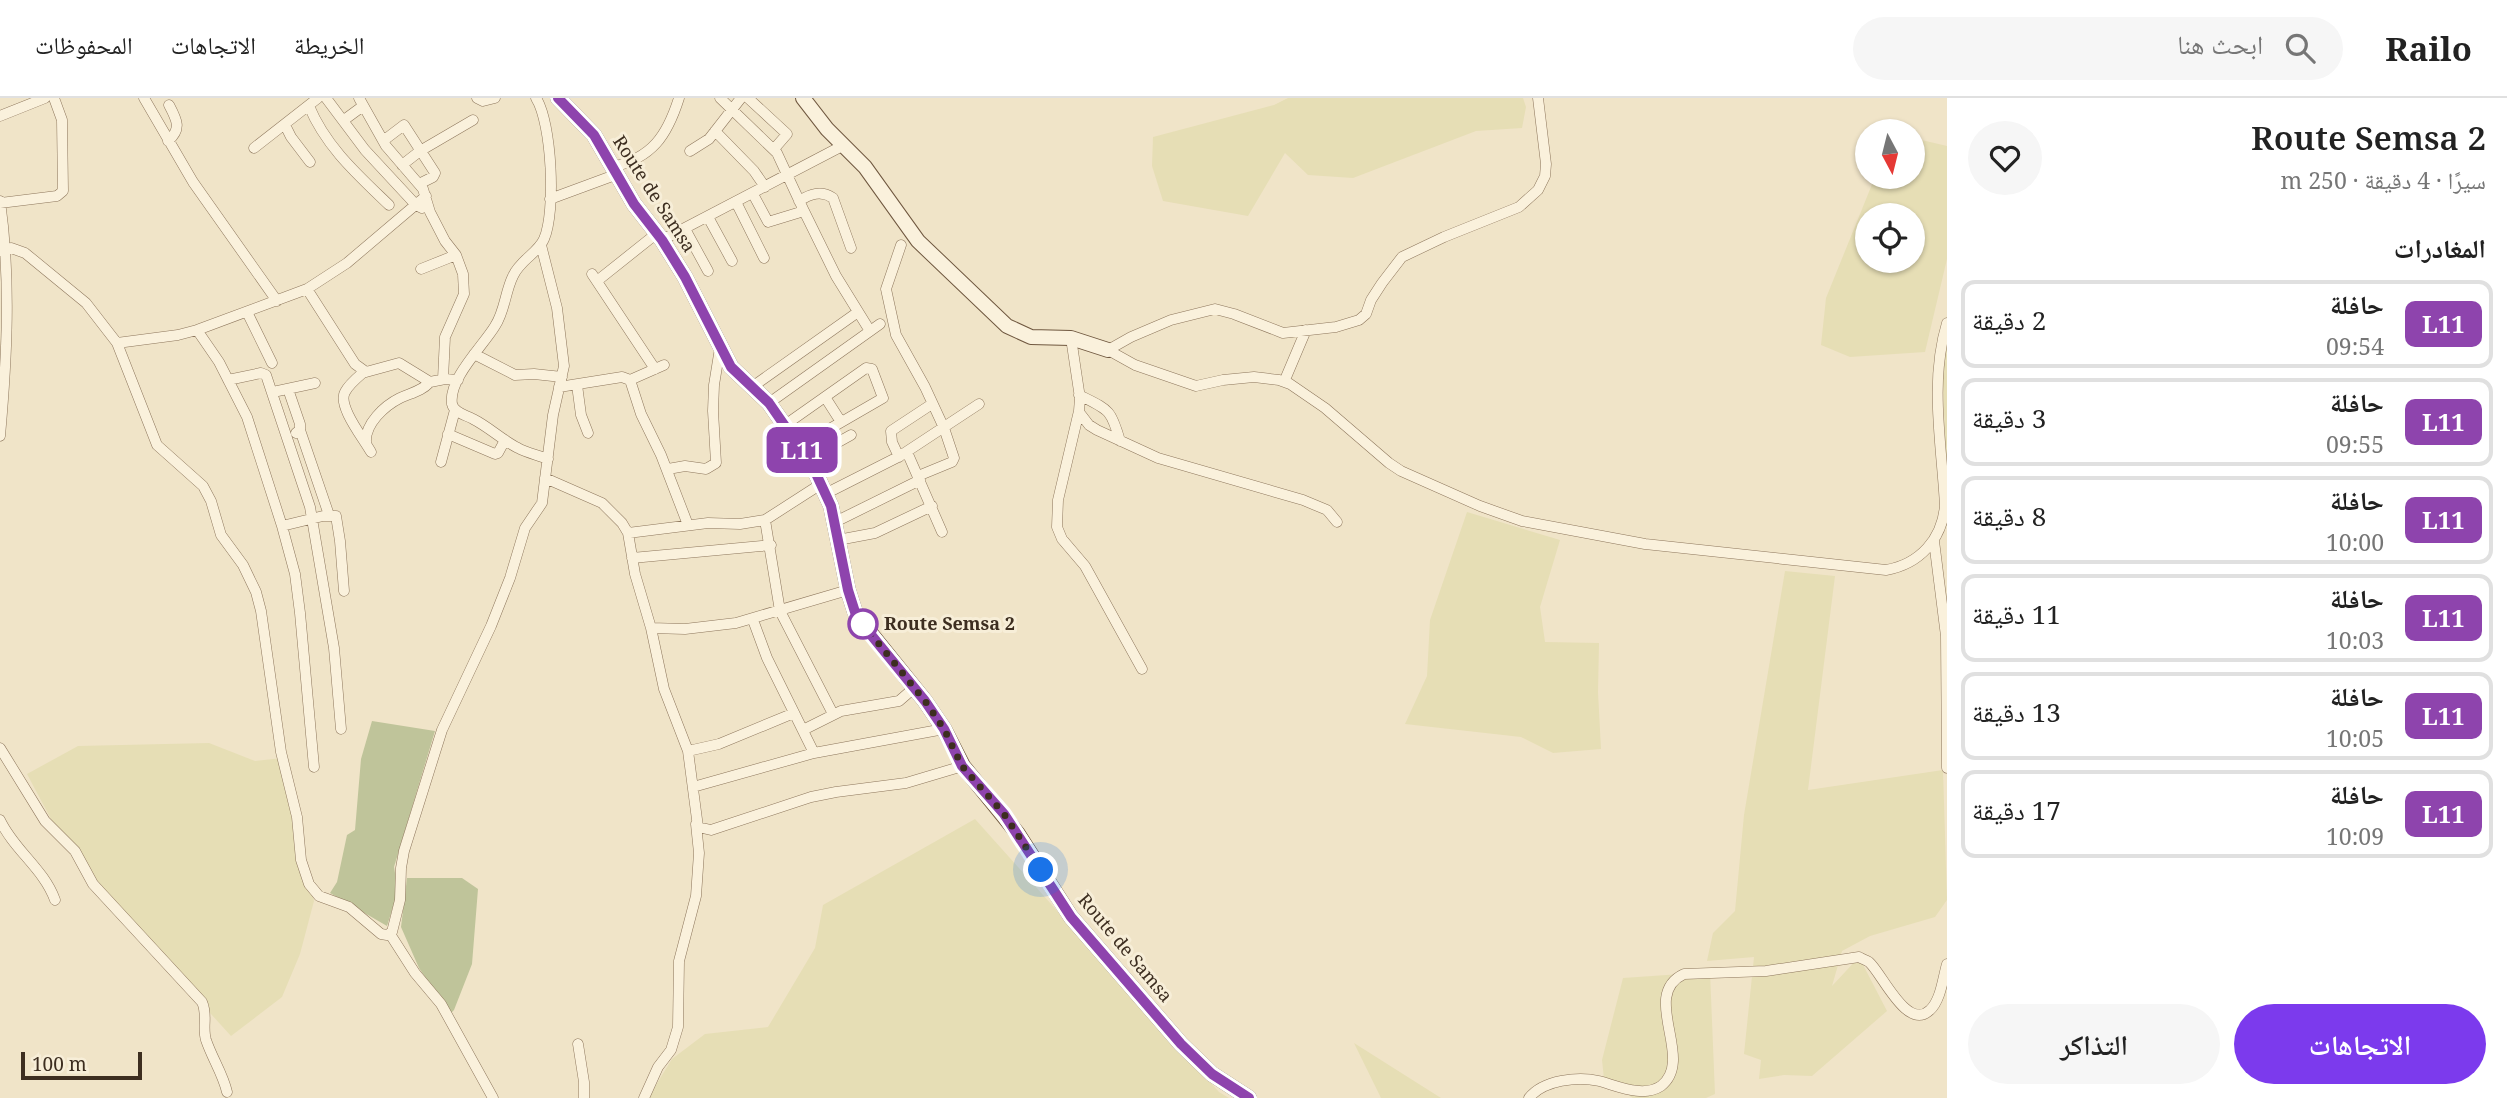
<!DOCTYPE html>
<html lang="ar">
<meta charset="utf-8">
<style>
body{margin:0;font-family:"Noto Serif","Noto Naskh Arabic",serif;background:#f6f6f6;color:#222;direction:rtl;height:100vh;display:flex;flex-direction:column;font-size:26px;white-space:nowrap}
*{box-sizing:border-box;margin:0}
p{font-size:23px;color:#767676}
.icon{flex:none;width:38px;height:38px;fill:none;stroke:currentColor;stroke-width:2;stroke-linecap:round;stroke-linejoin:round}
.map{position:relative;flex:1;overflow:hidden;direction:ltr}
.side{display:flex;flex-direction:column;background:#fff;width:560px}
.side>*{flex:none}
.badge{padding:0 14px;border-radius:10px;font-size:24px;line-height:46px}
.needle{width:46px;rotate:173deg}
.fabs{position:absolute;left:1855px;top:21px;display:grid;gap:14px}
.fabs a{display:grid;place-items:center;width:70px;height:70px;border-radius:50%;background:#fff;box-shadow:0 2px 5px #0004;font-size:35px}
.scale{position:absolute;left:21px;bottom:18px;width:121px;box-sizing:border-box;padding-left:7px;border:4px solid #3d2e20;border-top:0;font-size:19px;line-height:24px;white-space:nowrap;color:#3d2e20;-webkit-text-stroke:5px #f7eed8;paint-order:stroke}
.you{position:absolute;width:35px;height:35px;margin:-18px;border:5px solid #fff;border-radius:50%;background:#1a73e8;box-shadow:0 0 0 10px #1a73e833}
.map>.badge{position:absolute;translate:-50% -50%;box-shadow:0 0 0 4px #fff}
h2{padding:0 21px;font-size:26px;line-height:63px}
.round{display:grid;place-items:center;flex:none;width:74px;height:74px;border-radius:37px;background:#f6f6f6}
.headline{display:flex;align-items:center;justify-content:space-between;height:119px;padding:0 21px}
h1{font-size:33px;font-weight:600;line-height:52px}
.primary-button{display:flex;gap:14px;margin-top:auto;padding:14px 21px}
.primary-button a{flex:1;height:80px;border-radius:42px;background:#7c3aed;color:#fff;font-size:28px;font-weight:600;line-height:80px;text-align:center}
.primary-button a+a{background:#f6f6f6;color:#222}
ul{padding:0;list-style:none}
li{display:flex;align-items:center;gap:21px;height:88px;margin:0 14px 10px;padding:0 7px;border:4px solid #e0e0e0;border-radius:14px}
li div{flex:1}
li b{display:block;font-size:26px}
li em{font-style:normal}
li .badge{min-width:77px;font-weight:700;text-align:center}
header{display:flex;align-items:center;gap:42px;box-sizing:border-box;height:98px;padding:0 35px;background:#fff;border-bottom:2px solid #e0e0e0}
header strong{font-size:33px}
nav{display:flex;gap:38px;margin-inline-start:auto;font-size:24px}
.search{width:490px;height:63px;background:#f6f6f6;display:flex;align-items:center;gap:18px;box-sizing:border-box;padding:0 24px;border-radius:38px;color:#767676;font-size:26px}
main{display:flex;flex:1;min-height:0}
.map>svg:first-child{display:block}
.farmland{fill:#e6deb5;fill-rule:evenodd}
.cemetery{fill:#bfc49a}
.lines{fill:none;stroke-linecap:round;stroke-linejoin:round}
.street-casing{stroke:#8d765c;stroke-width:11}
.secondary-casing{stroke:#6f573f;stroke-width:16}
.street{stroke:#faf1dc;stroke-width:10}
.secondary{stroke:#faf1dc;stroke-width:14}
.line-casing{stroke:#fff;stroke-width:16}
.line{stroke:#8e44ad;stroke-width:10}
.walk{stroke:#3d2e20;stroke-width:7;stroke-dasharray:0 12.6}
.stop-dot{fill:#fff;stroke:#8e44ad;stroke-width:3.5}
.labels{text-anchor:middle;stroke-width:6;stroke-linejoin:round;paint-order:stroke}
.street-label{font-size:18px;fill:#3d2e20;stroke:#f7eed8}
.stop-label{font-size:18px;font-weight:bold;fill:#3d2e20;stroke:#f7eed8;text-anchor:start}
</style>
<header>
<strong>Railo</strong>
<div class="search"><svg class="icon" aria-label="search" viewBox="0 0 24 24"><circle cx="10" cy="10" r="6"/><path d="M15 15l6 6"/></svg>ابحث هنا</div>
<nav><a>الخريطة</a><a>الاتجاهات</a><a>المحفوظات</a></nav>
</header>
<main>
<section class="side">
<div class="headline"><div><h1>Route Semsa 2</h1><p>سيرًا · 4 دقيقة · 250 m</p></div><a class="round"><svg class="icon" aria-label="heart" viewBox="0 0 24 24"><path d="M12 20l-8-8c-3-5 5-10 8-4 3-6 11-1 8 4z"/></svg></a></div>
<h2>المغادرات</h2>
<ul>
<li><span class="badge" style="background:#8e44ad;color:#fff">L11</span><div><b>حافلة</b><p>09:54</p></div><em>2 دقيقة</em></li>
<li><span class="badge" style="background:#8e44ad;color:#fff">L11</span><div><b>حافلة</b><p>09:55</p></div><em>3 دقيقة</em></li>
<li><span class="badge" style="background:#8e44ad;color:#fff">L11</span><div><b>حافلة</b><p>10:00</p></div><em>8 دقيقة</em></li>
<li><span class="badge" style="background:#8e44ad;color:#fff">L11</span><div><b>حافلة</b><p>10:03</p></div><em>11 دقيقة</em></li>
<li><span class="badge" style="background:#8e44ad;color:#fff">L11</span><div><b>حافلة</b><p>10:05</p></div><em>13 دقيقة</em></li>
<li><span class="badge" style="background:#8e44ad;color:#fff">L11</span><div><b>حافلة</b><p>10:09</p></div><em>17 دقيقة</em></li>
</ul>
<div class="primary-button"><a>الاتجاهات</a><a>التذاكر</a></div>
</section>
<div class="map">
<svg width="1947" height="1000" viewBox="0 0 1947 1000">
<rect width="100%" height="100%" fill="#f0e4c8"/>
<!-- farmland -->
<path class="farmland" d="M1288 0H1523L1526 9 1522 30 1476 33 1353 80 1308 77 1285 55 1248 118 1163 103 1152 68 1153 39 1274 7Z
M1913 40 1947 48V161L1925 254 1850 259 1821 247 1826 200 1875 79H1913ZM1867 117H1913V163H1867Z
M1947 243V396L1942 254Z
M1467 414 1560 442 1540 509 1545 544 1599 545 1598 594 1601 651 1553 655 1521 639 1405 626 1427 578 1430 522Z
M1785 473 1835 478 1808 692 1943 672 1947 802 1935 819 1870 838 1842 853 1832 888 1859 859 1887 913 1812 978 1784 977 1759 981 1761 962 1744 956 1754 859 1707 863 1713 835 1735 813 1744 717Z
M209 645 255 663 282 660 314 803 300 856 282 899 231 938 101 795 60 738 27 676 78 648Z
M975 721 1219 994 1229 1000H648L672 961 705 936 768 929 815 850 823 807Z
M1710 874 1715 996 1706 1000H1633L1604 981 1602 962 1623 880Z
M1354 945 1441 1000H1381Z"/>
<!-- cemetery -->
<path class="cemetery" d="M372 623 435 633 394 769 398 793 387 828 330 795 337 784 347 737 355 732 361 661Z
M407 780H462L478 791 472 866 454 912 450 916 419 870 401 829Z"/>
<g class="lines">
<!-- street casing -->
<g class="street-casing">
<path id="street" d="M144 0 193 84 277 203
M326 0 365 52 416 107 422 110
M359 0 386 48 423 91 430 114 445 143 456 157 463 176 464 196 445 239 443 281
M477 0 483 3 495 0
M536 0C552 25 556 114 544 141 538 155 520 162 513 178 505 194 505 213 495 228 483 248 448 281 452 306 454 315 466 317 473 321 489 329 502 342 518 350 527 355 538 357 548 361
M720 0 777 55 804 113 768 124 753 96
M748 0 787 36 774 51
M1538 0 1546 66 1545 78 1538 92 1519 109 1444 139 1402 159 1382 185 1371 202 1366 216 1359 222 1336 229 1283 235 1234 216 1215 211 1171 222 1131 239 1108 252 1135 267 1196 288 1223 282 1254 279 1279 282 1290 286 1325 310 1389 365 1401 373 1480 408 1522 423 1645 446 1886 472C1920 466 1942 441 1945 408 1942 348 1929 284 1947 225
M309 8C326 49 358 77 389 107
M0 18 45 0
M344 22 363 8
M285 27 291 39 310 64
M715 33 754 73 765 89
M168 43C182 31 177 22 169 7
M383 43 404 27 435 75 433 79 419 86
M254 50 318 0
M690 53 709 41 741 0
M402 67 420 53 473 22
M612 69C652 60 667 38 679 0
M550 101 615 77
M0 103C11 181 7 260 0 338
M799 103C810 96 821 92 833 100L851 150
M736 104 764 160
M0 105 57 98 63 93 62 22 54 0
M804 113 836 178 870 233
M708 119 732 163
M685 131 708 173
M662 142 844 47
M901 147 886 191 896 237 925 289 944 330 954 360 952 364 918 378
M0 153 11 150 25 155 86 205 117 245 157 347 203 388 211 403 221 437 243 467 256 494 261 513 281 654 297 719 301 762 309 786 319 798 349 809 381 836 387 837 392 834 400 802 401 770 404 753 442 632 491 528 510 480 525 430 542 405 553 317 564 268 557 210 541 147
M421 171 456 157
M592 176 655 271
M597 183 656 136
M307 191 355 266 366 274 399 265 430 284 445 281 458 282
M247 214 272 265
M197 232 219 264 247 319 282 428 295 476 300 515 314 669
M1071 240 1080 300 1079 313 1058 402 1057 429 1062 441 1085 468 1142 571
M117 245 178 237 197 232 307 191 347 165 426 98
M474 256 515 277 534 276 562 279
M365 273C358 279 349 286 345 294 337 308 364 341 371 354
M228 282 261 275 266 277 310 409 334 550 341 631
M630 282 664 267
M1284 284 1306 232
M577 287 581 317 588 335
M559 289 622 279 630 282 641 316 661 357 688 427
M752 289 858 214
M288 291 300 326V332L296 335
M273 294 315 285
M1079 297C1109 312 1111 311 1120 343
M825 299 841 324
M769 305 880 226
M1079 314 1089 327 1097 332 1158 360 1303 402 1327 412 1337 424
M785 327 866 270 872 271 883 300 800 348
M300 332 329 417
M448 336 495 356 498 355 505 342
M366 344C365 326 384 308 400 300 411 295 422 293 430 284
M907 354 942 434
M899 359 892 344 891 333 932 306
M808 361 851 337
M441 364 455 312
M668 371 685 368 706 371 716 365 713 313 714 287 720 250
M545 380 602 405 622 425 628 435 635 476 651 530 664 591 688 653 698 729 711 732 811 699 836 694 906 685 963 668
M825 396 900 358 979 306
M765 422 780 513 833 616
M835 424 920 382
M282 428 323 418H336L340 443 344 493
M628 435 708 425 740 426 765 422 821 386
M838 442 875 435 932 408
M1934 443 1946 538 1947 670
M632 460 771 447
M753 522 767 560 814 655
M651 530 685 531 736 525 848 492
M803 632 841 613 899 603 914 590
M0 650 45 723 75 753 93 786 202 904C208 917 202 929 206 942 212 960 223 976 227 994
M688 653 719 646 794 615
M693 689 814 655 944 631
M0 722C14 752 44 771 55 802
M390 836 415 875 441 906 493 1000
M578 946 584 984V1000
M644 1000 658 969 671 952 678 929 679 863 696 798 699 755 696 726
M1529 1000C1543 982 1578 978 1599 983 1618 988 1643 1000 1661 988 1696 961 1639 897 1684 876L1766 873 1859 859C1862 861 1866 862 1869 864 1882 875 1907 934 1930 912 1941 902 1943 879 1947 866"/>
</g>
<!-- secondary casing -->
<g class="secondary-casing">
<path id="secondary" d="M558 0 594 37 634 106 662 142 685 179 731 269 769 305 812 367 831 408 848 492 855 514 864 527 925 603 944 631 963 668 1018 736 1071 819 1181 946 1212 976 1249 1000
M803 0 827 31 865 69 918 143 1007 228 1031 239 1071 240 1108 252"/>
</g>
<!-- street -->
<use href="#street" class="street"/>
<!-- secondary -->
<use href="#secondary" class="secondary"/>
</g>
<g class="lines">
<!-- line casing -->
<g class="line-casing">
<path id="line" d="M558 0 594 37 634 106 662 142 685 179 731 269 769 305 812 367 831 408 848 492 855 514 863 527 925 603 944 631 962 668 1004 716 1071 819 1181 946 1212 976 1249 1000"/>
</g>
<!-- line -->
<use href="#line" class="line"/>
<!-- walk -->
<path class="walk" d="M863 526 925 603 944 631 962 668 1004 716 1041 772"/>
</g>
<!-- markers -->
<circle class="stop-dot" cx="863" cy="526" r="14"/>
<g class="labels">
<!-- street labels -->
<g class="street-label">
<text transform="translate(654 96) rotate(57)" y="6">Route de Samsa</text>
<text transform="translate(1125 850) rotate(50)" y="6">Route de Samsa</text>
</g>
<!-- stop labels -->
<g class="stop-label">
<text x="884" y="532">Route Semsa 2</text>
</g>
</g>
</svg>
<div class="fabs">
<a><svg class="needle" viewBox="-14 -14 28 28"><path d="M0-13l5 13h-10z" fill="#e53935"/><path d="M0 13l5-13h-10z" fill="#767676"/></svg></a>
<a><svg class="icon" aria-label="locate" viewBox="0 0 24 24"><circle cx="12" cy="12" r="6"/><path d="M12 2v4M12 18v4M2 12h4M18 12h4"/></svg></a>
</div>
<div class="scale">100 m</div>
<div class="you" style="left:1041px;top:772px"></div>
<b class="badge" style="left:802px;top:352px;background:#8e44ad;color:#fff">L11</b>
</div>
</main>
